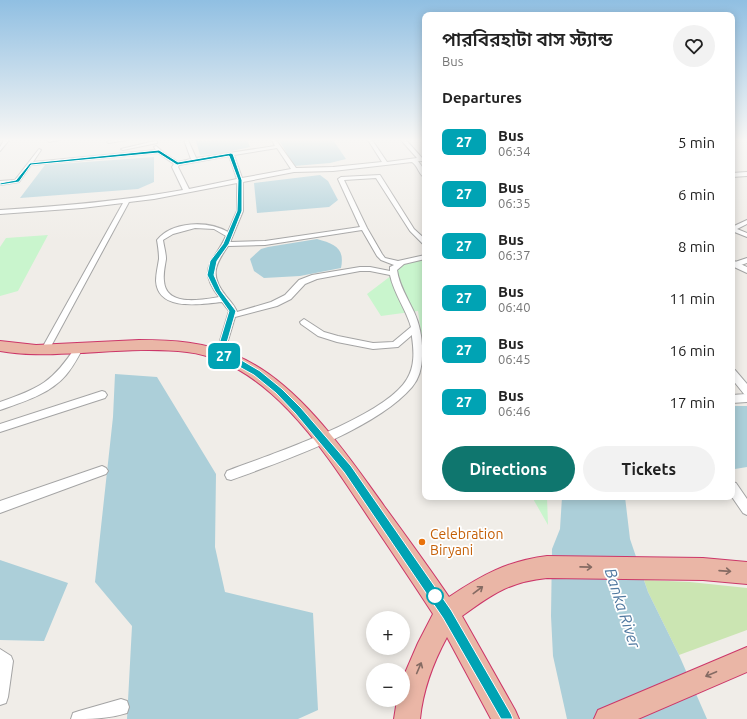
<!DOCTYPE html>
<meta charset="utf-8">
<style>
body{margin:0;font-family:Ubuntu,"Noto Sans Bengali",sans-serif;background:#f2f2f2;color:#222;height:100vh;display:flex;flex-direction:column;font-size:15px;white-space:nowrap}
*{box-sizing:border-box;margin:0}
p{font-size:13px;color:#767676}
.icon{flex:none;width:22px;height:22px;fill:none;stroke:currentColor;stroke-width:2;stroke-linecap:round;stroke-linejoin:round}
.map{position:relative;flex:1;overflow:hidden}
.sheet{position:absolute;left:422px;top:12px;width:313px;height:488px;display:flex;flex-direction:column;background:#fff;border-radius:8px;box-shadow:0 2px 10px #0003}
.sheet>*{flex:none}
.badge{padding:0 8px;border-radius:6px;font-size:14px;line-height:26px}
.fabs{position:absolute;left:366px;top:611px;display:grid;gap:8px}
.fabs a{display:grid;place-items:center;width:44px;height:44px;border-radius:50%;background:#fff;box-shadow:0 2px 10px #0003;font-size:20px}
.map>.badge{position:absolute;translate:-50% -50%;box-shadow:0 0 0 2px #fff}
h2{padding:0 20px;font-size:15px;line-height:36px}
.round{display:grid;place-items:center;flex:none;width:42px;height:42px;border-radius:21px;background:#f2f2f2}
.overview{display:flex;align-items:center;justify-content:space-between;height:68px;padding:0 20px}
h1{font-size:19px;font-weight:600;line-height:30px}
.button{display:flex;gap:8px;margin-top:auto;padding:8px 20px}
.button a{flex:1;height:46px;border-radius:24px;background:#0f766e;color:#fff;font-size:16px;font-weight:600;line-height:46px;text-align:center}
.button a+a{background:#f2f2f2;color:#222}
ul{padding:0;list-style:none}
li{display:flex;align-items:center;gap:12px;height:52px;padding:0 20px}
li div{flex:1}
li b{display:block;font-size:15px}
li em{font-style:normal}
li .badge{min-width:44px;font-weight:700;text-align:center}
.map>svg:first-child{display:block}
.grass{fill:#cbe5b2}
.park{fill:#c9f5cd}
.water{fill:#accfd9}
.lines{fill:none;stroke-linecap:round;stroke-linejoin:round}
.minor-casing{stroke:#a4a4a4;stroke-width:2}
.tertiary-casing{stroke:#a4a4a4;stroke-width:2}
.trunk-casing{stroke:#cc3769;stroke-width:2}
.minor{fill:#fff;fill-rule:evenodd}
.tertiary{fill:#fff;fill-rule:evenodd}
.trunk{fill:#eab6a6;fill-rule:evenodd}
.oneway{stroke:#856b63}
.line{fill:#00a3b4;stroke:#fff}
.food-dot{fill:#e8710a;stroke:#fff;stroke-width:1.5}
.stop-dot{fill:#fff;stroke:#00a3b4;stroke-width:2}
.labels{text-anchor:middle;stroke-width:3.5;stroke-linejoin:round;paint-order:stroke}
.near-food-label{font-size:14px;fill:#c56008;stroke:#fff;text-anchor:start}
.near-water-label{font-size:16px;font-style:italic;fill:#5179a0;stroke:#fff}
</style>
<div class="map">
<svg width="747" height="719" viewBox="0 0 747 719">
<rect width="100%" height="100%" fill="#f0ede8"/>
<!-- grass -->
<path class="grass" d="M644 580 690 582 747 588V630L679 655 648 592Z"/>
<!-- park -->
<path class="park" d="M48 235 18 291 0 296V247L6 238Z
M425 258V359L418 311 381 316 367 294 396 272 402 263Z
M532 497H547L548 525Z"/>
<!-- water -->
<path class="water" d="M247 140 250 147 223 153 200 155 196 141Z
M279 140H333L346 159 330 163 294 166Z
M154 157V182L138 189 20 198 45 165Z
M320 175 328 181 338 200 329 207 257 213 254 183Z
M317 239C335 244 345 248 341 268L300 276 264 278 254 271 250 259 261 249 268 247Z
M115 374 157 377 216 474 215 547 225 592 313 613 318 710 298 719H127L132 626 95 582 113 417Z
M732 406H747V467L735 469 732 464Z
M562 497H625L630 539 648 592 679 655 707 719H567L553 656 551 616 552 549 560 529Z
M0 560 68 583 44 641 0 640Z"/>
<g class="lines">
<!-- minor casing -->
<g class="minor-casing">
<path id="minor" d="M4 140H9L0 151V147Z
M47 140H59L49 142Z
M112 140H126L109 143 107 142Z
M184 140H188L196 158 275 146 272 140H276L296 168 333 167 382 162 368 140H372L387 162 417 158 401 140H406L422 158 425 157V161H418L425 171V178C419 175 418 166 412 162L333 171 294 172 243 182V211L230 242 265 241 360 227 338 179 341 177 380 175 414 229 425 239V245L423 244 410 231 376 178 344 180 367 228 382 254 385 258 398 261 425 255V259L404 264 397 270C399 285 407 297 414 312 420 325 423 341 422 356 422 367 419 379 412 387 376 429 283 461 231 480L227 479 225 475 227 471C269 455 385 417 407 379 415 366 414 351 412 337V335L398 347 373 349 337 342 318 336 301 324 300 322 304 319 324 332 338 336 373 343 393 342 411 327C406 309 394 294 390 275L370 271H360L317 279 305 284 291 299 277 306 235 317 224 354 223 356H217L216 354 229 311 222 302C201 304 158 312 156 281 156 273 158 266 159 259 159 252 158 246 157 240 172 221 208 220 228 232L237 211V183L154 199 129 202 49 350 45 353 42 352 41 350 123 203 82 208 0 214V210C62 206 123 201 183 190L172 167 174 164 158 153 31 165 19 182 0 185V181L15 180 39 149 41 150 33 162 156 150 154 147 156 146 164 153 178 162 191 159ZM277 148 291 169 242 178 234 155ZM229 156 237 179 189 189 178 167 179 165ZM195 228 214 229 226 236C214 263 196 267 219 297 201 300 166 307 164 281 163 273 165 266 166 259 166 253 164 247 163 240L173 234ZM362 230 377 256 381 260 394 265 390 267V271L370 267H360L312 275 299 280 285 295 271 302 237 312C235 306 230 301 226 296 210 276 214 266 228 246L265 245Z
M155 141H157V143L123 150 121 149Z
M747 172V176L732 177V173Z
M747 220V224L737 229 747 233V237L732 231V227Z
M747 258V263L732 268V263Z
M79 345 83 348C78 357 73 367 66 375 50 394 23 402 0 410V402C40 388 53 382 76 346Z
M732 369 735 370 747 384V402L732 403V395L746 394H744L732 379Z
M102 391 105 392 107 395 105 398 0 432V424Z
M102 466 106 468 108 471 106 474 0 513V501Z
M732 482 736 483 747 499V515L743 513 732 497Z
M0 649 11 656 13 661 8 697 6 703 0 705Z
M121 699 127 701 129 707 127 713C108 719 90 719 71 719L73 713 79 711Z"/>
</g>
<!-- tertiary casing -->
<g class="tertiary-casing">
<path id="tertiary" d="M732 260 747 267V273L732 266Z"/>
</g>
<!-- trunk casing -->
<g class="trunk-casing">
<path id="trunk" d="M139 340C173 340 205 342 237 356 297 381 347 454 384 506 406 536 428 566 449 597 482 575 507 561 547 556L703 558 747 562V584L703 580 547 578C509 582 492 594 462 616L515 710 519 719H491L447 637C433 663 423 689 420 719H394L397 700H403V678L405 673 418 643 433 614C413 583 392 552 371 521 329 458 271 362 187 352 152 348 117 351 81 353 54 354 27 356 0 351V341L36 345Z
M747 647V672L638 719H594L598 710Z"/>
</g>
<!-- minor -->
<use href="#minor" class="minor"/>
<!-- tertiary -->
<use href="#tertiary" class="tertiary"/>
<!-- trunk -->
<use href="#trunk" class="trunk"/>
</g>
<!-- one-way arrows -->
<defs><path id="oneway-shaft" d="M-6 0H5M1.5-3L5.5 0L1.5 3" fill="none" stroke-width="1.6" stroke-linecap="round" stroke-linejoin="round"/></defs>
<g class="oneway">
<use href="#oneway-shaft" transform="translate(586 567) rotate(1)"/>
<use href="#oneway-shaft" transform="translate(725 571) rotate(4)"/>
<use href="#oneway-shaft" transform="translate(478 590) rotate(-37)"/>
<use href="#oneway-shaft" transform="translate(419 668) rotate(-67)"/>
<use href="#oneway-shaft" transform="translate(711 674) rotate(157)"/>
</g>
<!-- sky -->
<linearGradient id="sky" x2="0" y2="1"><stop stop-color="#90bfe2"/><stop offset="0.58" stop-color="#f8f7f5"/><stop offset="1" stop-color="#f8f7f5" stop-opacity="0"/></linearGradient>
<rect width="747" height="241" fill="url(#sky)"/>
<!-- line -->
<path class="line" d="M159 150 178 162 231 153 233 154 242 180V211L229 244 217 261 214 275 221 291 236 311 224 353 243 361 260 371 282 389 301 408 351 466 451 610 511 714 513 719H501L443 618 344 472 295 413 276 393 254 375 216 354 229 311 215 291 207 275 210 261 223 244 237 211 238 180 229 156 177 165 158 153 31 165 19 182 0 185V183L16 180 30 163Z"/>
<!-- markers -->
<circle class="food-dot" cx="422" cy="542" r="4"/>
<circle class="stop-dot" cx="435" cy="596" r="8"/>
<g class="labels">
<!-- near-food labels -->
<g class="near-food-label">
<text x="430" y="539">Celebration<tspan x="430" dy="16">Biryani</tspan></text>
</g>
<!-- near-water labels -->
<g class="near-water-label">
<text transform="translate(623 608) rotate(72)" y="6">Banka River</text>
</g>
</g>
</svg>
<div class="fabs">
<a>+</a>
<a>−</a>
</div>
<b class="badge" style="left:224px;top:356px;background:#00a3b4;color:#fff">27</b>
<section class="sheet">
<div class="overview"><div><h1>পারবিরহাটা বাস স্ট্যান্ড</h1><p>Bus</p></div><a class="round"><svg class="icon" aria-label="heart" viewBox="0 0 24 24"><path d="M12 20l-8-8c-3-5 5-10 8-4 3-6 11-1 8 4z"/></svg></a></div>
<h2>Departures</h2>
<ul>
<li><span class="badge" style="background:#00a3b4;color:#fff">27</span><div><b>Bus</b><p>06:34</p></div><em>5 min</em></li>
<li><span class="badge" style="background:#00a3b4;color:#fff">27</span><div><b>Bus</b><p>06:35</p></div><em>6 min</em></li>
<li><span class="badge" style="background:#00a3b4;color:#fff">27</span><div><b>Bus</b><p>06:37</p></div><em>8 min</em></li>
<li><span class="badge" style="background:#00a3b4;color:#fff">27</span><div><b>Bus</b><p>06:40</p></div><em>11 min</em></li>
<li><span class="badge" style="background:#00a3b4;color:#fff">27</span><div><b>Bus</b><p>06:45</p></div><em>16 min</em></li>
<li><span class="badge" style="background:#00a3b4;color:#fff">27</span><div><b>Bus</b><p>06:46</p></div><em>17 min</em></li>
</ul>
<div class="button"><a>Directions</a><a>Tickets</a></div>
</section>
</div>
